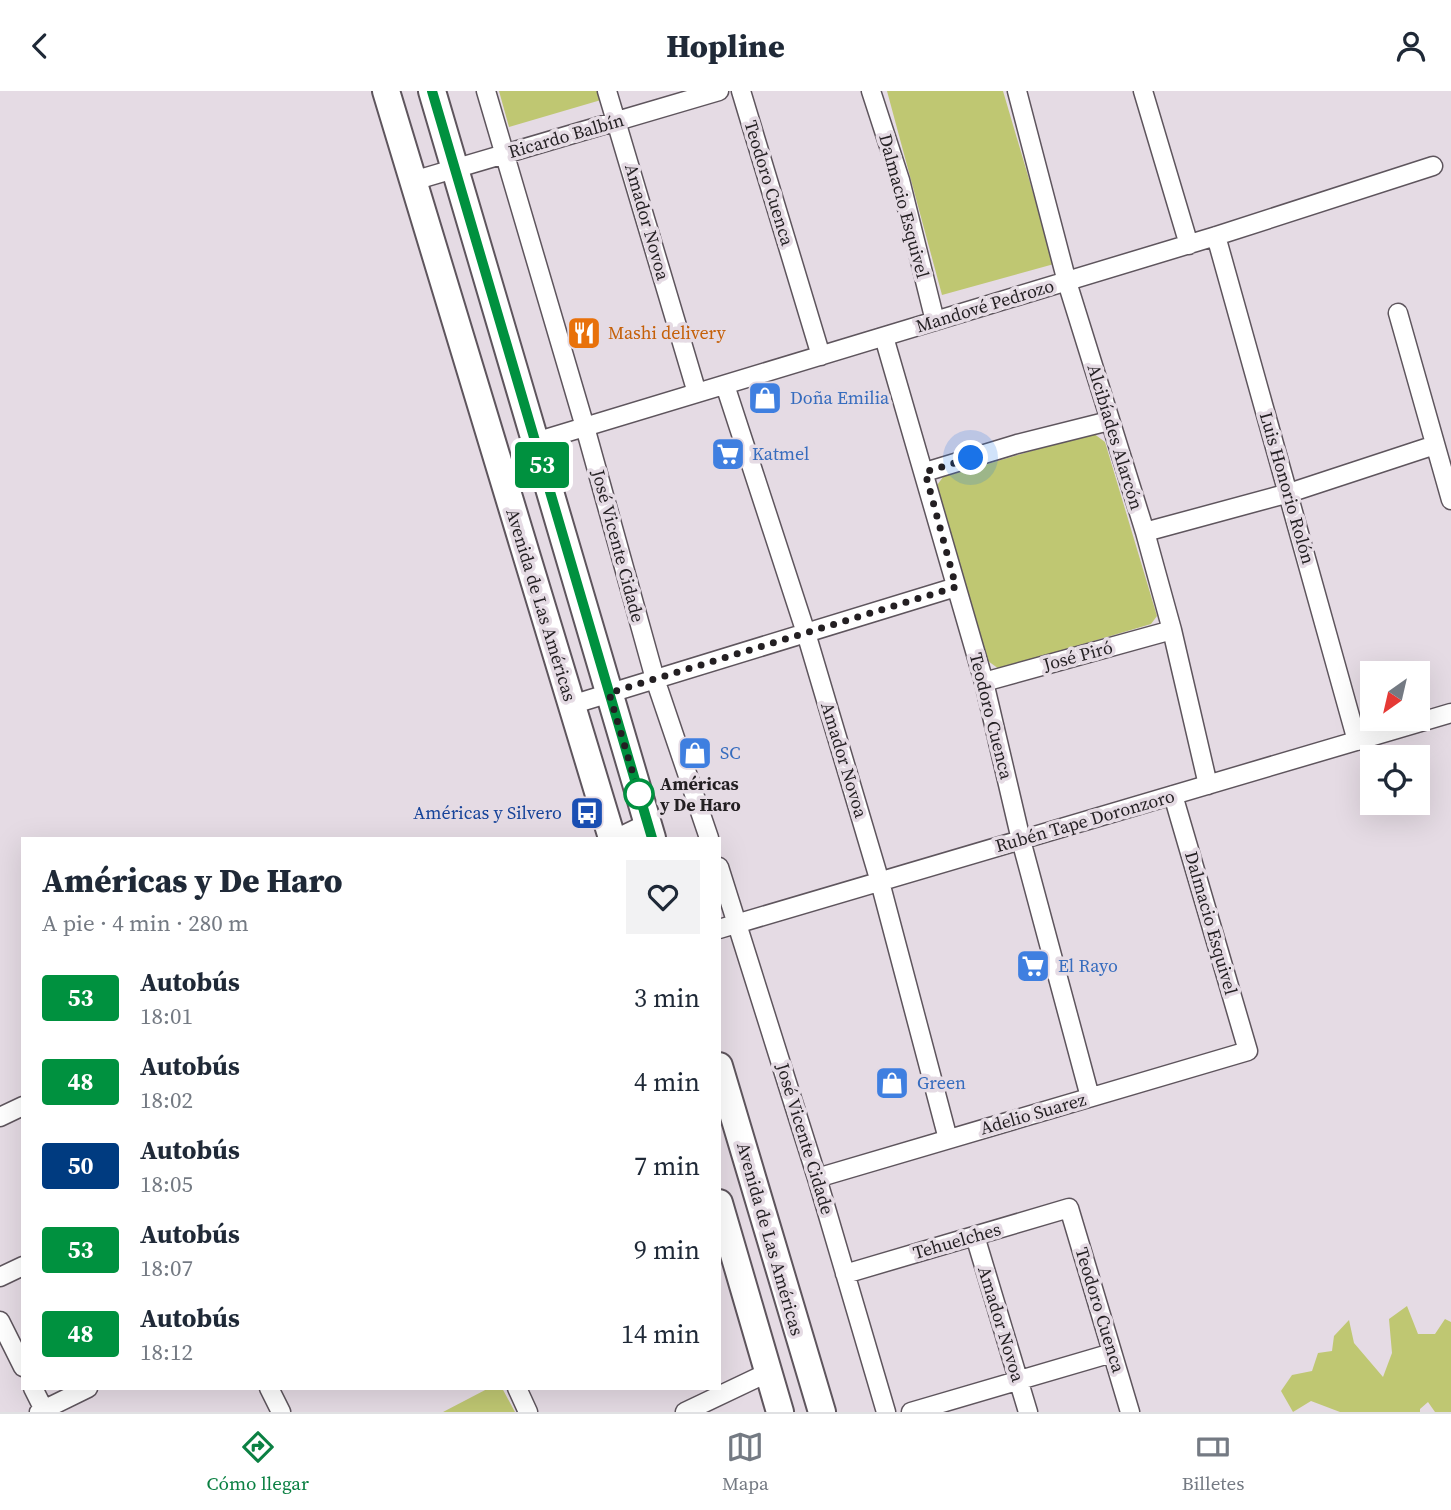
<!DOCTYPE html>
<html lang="es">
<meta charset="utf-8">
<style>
body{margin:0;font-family:"Source Serif 4",serif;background:#f2f2f3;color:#1f2937;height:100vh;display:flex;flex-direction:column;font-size:26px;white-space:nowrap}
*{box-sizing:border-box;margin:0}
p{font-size:23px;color:#747a83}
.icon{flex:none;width:38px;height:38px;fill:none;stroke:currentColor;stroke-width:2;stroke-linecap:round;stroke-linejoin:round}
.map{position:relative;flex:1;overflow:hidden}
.details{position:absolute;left:21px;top:746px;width:700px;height:553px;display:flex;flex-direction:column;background:#fff;border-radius:0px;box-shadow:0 7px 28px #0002}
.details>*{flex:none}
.badge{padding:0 14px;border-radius:5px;font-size:24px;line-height:46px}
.needle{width:46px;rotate:214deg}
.buttons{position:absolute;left:1360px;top:570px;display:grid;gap:14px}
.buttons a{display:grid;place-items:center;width:70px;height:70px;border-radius:0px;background:#fff;box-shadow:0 7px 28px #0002;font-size:35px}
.you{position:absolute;width:35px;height:35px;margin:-18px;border:5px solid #fff;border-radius:50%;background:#1a73e8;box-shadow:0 0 0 10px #1a73e833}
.map>.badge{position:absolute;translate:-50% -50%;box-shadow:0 0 0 4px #fff}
.round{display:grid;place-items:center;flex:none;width:74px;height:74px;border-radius:0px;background:#f2f2f3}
.head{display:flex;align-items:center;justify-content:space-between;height:119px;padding:0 21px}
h1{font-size:33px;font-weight:800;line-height:52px}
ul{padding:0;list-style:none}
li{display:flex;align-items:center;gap:21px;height:84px;padding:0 21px}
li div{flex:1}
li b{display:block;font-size:26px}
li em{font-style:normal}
li .badge{min-width:77px;font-weight:700;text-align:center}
header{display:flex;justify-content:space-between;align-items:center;height:91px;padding:0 21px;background:#fff;font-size:32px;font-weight:800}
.tabs{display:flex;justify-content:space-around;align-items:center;height:98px;border-top:2px solid #e0e1e3;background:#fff;font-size:19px;color:#747a83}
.tabs a{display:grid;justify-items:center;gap:4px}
.tabs .on{color:#0b8043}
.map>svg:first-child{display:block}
.green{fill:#bfc772}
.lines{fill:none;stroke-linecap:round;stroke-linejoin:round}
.street-casing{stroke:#5e555d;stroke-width:21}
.secondary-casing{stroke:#5e555d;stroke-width:30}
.street{stroke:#fff;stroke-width:18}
.secondary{stroke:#fff;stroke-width:26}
.line-casing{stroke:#fff;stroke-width:16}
.line{stroke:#00913f;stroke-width:10}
.walk{stroke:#231f22;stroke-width:7;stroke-dasharray:0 12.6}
.stop-dot{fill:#fff;stroke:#00913f;stroke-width:3.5}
.labels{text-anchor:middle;stroke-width:7;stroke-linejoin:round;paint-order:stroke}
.street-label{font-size:18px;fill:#231f22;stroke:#e5dbe4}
.food-label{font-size:18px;fill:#c56008;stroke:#e5dbe4;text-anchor:start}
.shop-label{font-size:18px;fill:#366cbe;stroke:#e5dbe4;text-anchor:start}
.stop-label{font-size:18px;font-weight:bold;fill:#231f22;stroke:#e5dbe4;text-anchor:start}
.transit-label{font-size:18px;fill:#164399;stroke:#e5dbe4;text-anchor:end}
</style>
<header><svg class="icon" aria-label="back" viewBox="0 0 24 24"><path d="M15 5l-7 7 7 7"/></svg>Hopline<svg class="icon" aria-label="person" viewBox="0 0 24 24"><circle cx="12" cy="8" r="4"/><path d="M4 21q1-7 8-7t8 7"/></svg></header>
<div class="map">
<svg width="1451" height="1321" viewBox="0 0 1451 1321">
<rect width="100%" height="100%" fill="#e5dbe4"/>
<!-- green -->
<path class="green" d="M499 0H599L601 9 509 36Z
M887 0H1003L1054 173 942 204Z
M1093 342 1105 351 1157 525 1151 533 999 578 988 570 935 397 943 386Z
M1407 1215 1418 1243H1435L1445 1228 1451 1231V1321H1435L1428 1311 1420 1318V1321H1340L1311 1310 1293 1321 1281 1300 1292 1284 1312 1280 1318 1262 1332 1260 1334 1245 1349 1229 1354 1252 1383 1286 1392 1262 1389 1228Z
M489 1297H502L515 1321H443Z"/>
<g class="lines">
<!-- street casing -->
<g class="street-casing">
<path id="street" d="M486 0 585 336 655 588 709 747
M607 0 697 302
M741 0 821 265
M871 0 900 89 935 230
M1017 0 1067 191 1145 441 1172 539 1208 694
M1143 0 1189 154
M413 90 719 0
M1216 145 1357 650
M1398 222 1451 409
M884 246 984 591 1021 749 1090 1006
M725 294 806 542 880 791 948 1048
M535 351 1216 145 1433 75
M925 381 1017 353 1109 330
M1145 441 1289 402 1435 354
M984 591 1172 539
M571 614 956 496
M617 747 648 732
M719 776 817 1087 886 1321
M719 838 1451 622
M0 1026 23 1015
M817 1087 1248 960 1173 704
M975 1145 1028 1321
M845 1183 1069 1117 1130 1321
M0 1186 23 1175
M0 1230 23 1276
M33 1297 45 1321
M269 1297 281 1321
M517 1297 528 1321
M39 1321 88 1297
M685 1321 767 1282
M911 1321 1112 1262"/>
</g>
<!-- secondary casing -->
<g class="secondary-casing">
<path id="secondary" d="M386 0 612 747
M432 0 652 747
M719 975 822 1321
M719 1112 780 1321"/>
</g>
<!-- street -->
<use href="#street" class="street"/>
<!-- secondary -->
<use href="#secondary" class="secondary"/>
</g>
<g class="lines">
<!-- line casing -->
<g class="line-casing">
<path id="line" d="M432 0 652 747"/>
</g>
<!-- line -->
<use href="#line" class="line"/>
<!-- walk -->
<path class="walk" d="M639 703 609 602 956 496 925 381 971 367"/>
</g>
<!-- icons -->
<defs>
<g id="restaurant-square" transform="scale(1.75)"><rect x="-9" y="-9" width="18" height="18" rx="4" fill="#e8710a" stroke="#e5dbe4"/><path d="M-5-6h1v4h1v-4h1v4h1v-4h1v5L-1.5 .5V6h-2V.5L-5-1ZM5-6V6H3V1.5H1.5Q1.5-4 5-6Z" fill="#fff"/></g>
<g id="shop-square" transform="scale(1.75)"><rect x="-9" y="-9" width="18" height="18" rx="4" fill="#3f7fe0" stroke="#e5dbe4"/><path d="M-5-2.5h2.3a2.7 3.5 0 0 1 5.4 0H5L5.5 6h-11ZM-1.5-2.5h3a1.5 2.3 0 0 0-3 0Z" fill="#fff"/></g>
<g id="supermarket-square" transform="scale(1.75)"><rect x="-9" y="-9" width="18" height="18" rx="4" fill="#3f7fe0" stroke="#e5dbe4"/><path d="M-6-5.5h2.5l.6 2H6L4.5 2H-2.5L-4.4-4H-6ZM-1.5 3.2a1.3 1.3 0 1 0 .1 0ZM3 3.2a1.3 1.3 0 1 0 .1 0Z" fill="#fff"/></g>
<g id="bus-square" transform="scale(1.75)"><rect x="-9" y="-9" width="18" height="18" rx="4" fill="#1a4fb4" stroke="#e5dbe4"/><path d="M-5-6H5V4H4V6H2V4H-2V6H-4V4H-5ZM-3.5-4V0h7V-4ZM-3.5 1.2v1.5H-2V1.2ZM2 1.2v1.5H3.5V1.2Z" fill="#fff"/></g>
</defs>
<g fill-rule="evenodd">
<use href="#restaurant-square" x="584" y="242"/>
<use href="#shop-square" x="765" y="307"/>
<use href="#supermarket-square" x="728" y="363"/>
<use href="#shop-square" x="695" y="662"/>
<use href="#bus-square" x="587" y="722"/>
<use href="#supermarket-square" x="1033" y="875"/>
<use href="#shop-square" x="892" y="992"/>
</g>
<!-- markers -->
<circle class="stop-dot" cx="639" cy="703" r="14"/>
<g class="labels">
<!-- street labels -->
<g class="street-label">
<text transform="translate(566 45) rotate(-16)" y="6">Ricardo Balbín</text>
<text transform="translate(769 92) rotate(73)" y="6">Teodoro Cuenca</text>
<text transform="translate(904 115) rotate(75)" y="6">Dalmacio Esquivel</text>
<text transform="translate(647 131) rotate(74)" y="6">Amador Novoa</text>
<text transform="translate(985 215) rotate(-17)" y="6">Mandové Pedrozo</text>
<text transform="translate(1115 346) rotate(73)" y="6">Alcibíades Alarcón</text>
<text transform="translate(1287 397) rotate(74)" y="6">Luis Honorio Rolón</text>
<text transform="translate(618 455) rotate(75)" y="6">José Vicente Cidade</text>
<text transform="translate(541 514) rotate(73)" y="6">Avenida de Las Américas</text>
<text transform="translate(1078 565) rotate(-15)" y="6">José Piró</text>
<text transform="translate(991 625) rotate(76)" y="6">Teodoro Cuenca</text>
<text transform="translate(844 669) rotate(73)" y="6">Amador Novoa</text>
<text transform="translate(1085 730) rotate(-16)" y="6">Rubén Tape Doronzoro</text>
<text transform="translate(1211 832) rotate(74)" y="6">Dalmacio Esquivel</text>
<text transform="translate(1033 1023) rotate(-16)" y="6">Adelio Suarez</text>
<text transform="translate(805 1048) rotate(73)" y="6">José Vicente Cidade</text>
<text transform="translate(770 1148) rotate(74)" y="6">Avenida de Las Américas</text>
<text transform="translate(957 1150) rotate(-16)" y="6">Tehuelches</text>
<text transform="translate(1100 1219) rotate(73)" y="6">Teodoro Cuenca</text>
<text transform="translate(1001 1233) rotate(73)" y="6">Amador Novoa</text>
</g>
<!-- food labels -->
<g class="food-label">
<text x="608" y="248">Mashi delivery</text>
</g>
<!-- shop labels -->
<g class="shop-label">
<text x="790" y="313">Doña Emilia</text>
<text x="752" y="369">Katmel</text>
<text x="720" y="668">SC</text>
<text x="1058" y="881">El Rayo</text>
<text x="917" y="998">Green</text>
</g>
<!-- stop labels -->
<g class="stop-label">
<text x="660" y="699">Américas<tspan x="660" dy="21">y De Haro</tspan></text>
</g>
<!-- transit labels -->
<g class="transit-label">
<text x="562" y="728">Américas y Silvero</text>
</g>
</g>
</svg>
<div class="buttons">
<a><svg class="needle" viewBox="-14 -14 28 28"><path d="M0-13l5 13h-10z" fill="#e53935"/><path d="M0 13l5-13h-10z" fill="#747a83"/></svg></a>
<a><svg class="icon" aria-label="locate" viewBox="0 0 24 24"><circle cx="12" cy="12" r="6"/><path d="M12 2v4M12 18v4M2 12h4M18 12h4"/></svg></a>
</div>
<div class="you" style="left:971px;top:367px"></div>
<b class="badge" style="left:542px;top:374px;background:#00913f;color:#fff">53</b>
<section class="details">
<div class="head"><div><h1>Américas y De Haro</h1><p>A pie · 4 min · 280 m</p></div><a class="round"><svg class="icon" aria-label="heart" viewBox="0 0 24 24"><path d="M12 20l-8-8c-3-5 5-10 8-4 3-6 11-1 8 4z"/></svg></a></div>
<ul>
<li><span class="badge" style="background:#00913f;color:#fff">53</span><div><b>Autobús</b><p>18:01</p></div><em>3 min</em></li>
<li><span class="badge" style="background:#00913f;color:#fff">48</span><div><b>Autobús</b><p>18:02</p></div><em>4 min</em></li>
<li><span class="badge" style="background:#003b80;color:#fff">50</span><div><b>Autobús</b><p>18:05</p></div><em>7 min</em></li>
<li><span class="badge" style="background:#00913f;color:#fff">53</span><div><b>Autobús</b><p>18:07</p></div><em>9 min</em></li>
<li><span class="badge" style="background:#00913f;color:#fff">48</span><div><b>Autobús</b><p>18:12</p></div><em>14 min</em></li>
</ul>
</section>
</div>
<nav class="tabs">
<a class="on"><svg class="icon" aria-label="directions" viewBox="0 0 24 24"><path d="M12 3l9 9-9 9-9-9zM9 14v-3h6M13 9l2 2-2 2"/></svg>Cómo llegar</a>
<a><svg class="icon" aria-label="map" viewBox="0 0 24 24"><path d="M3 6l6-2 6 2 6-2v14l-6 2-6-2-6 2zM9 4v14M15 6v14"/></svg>Mapa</a>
<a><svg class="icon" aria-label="tickets" viewBox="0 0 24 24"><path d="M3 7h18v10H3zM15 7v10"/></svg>Billetes</a>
</nav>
